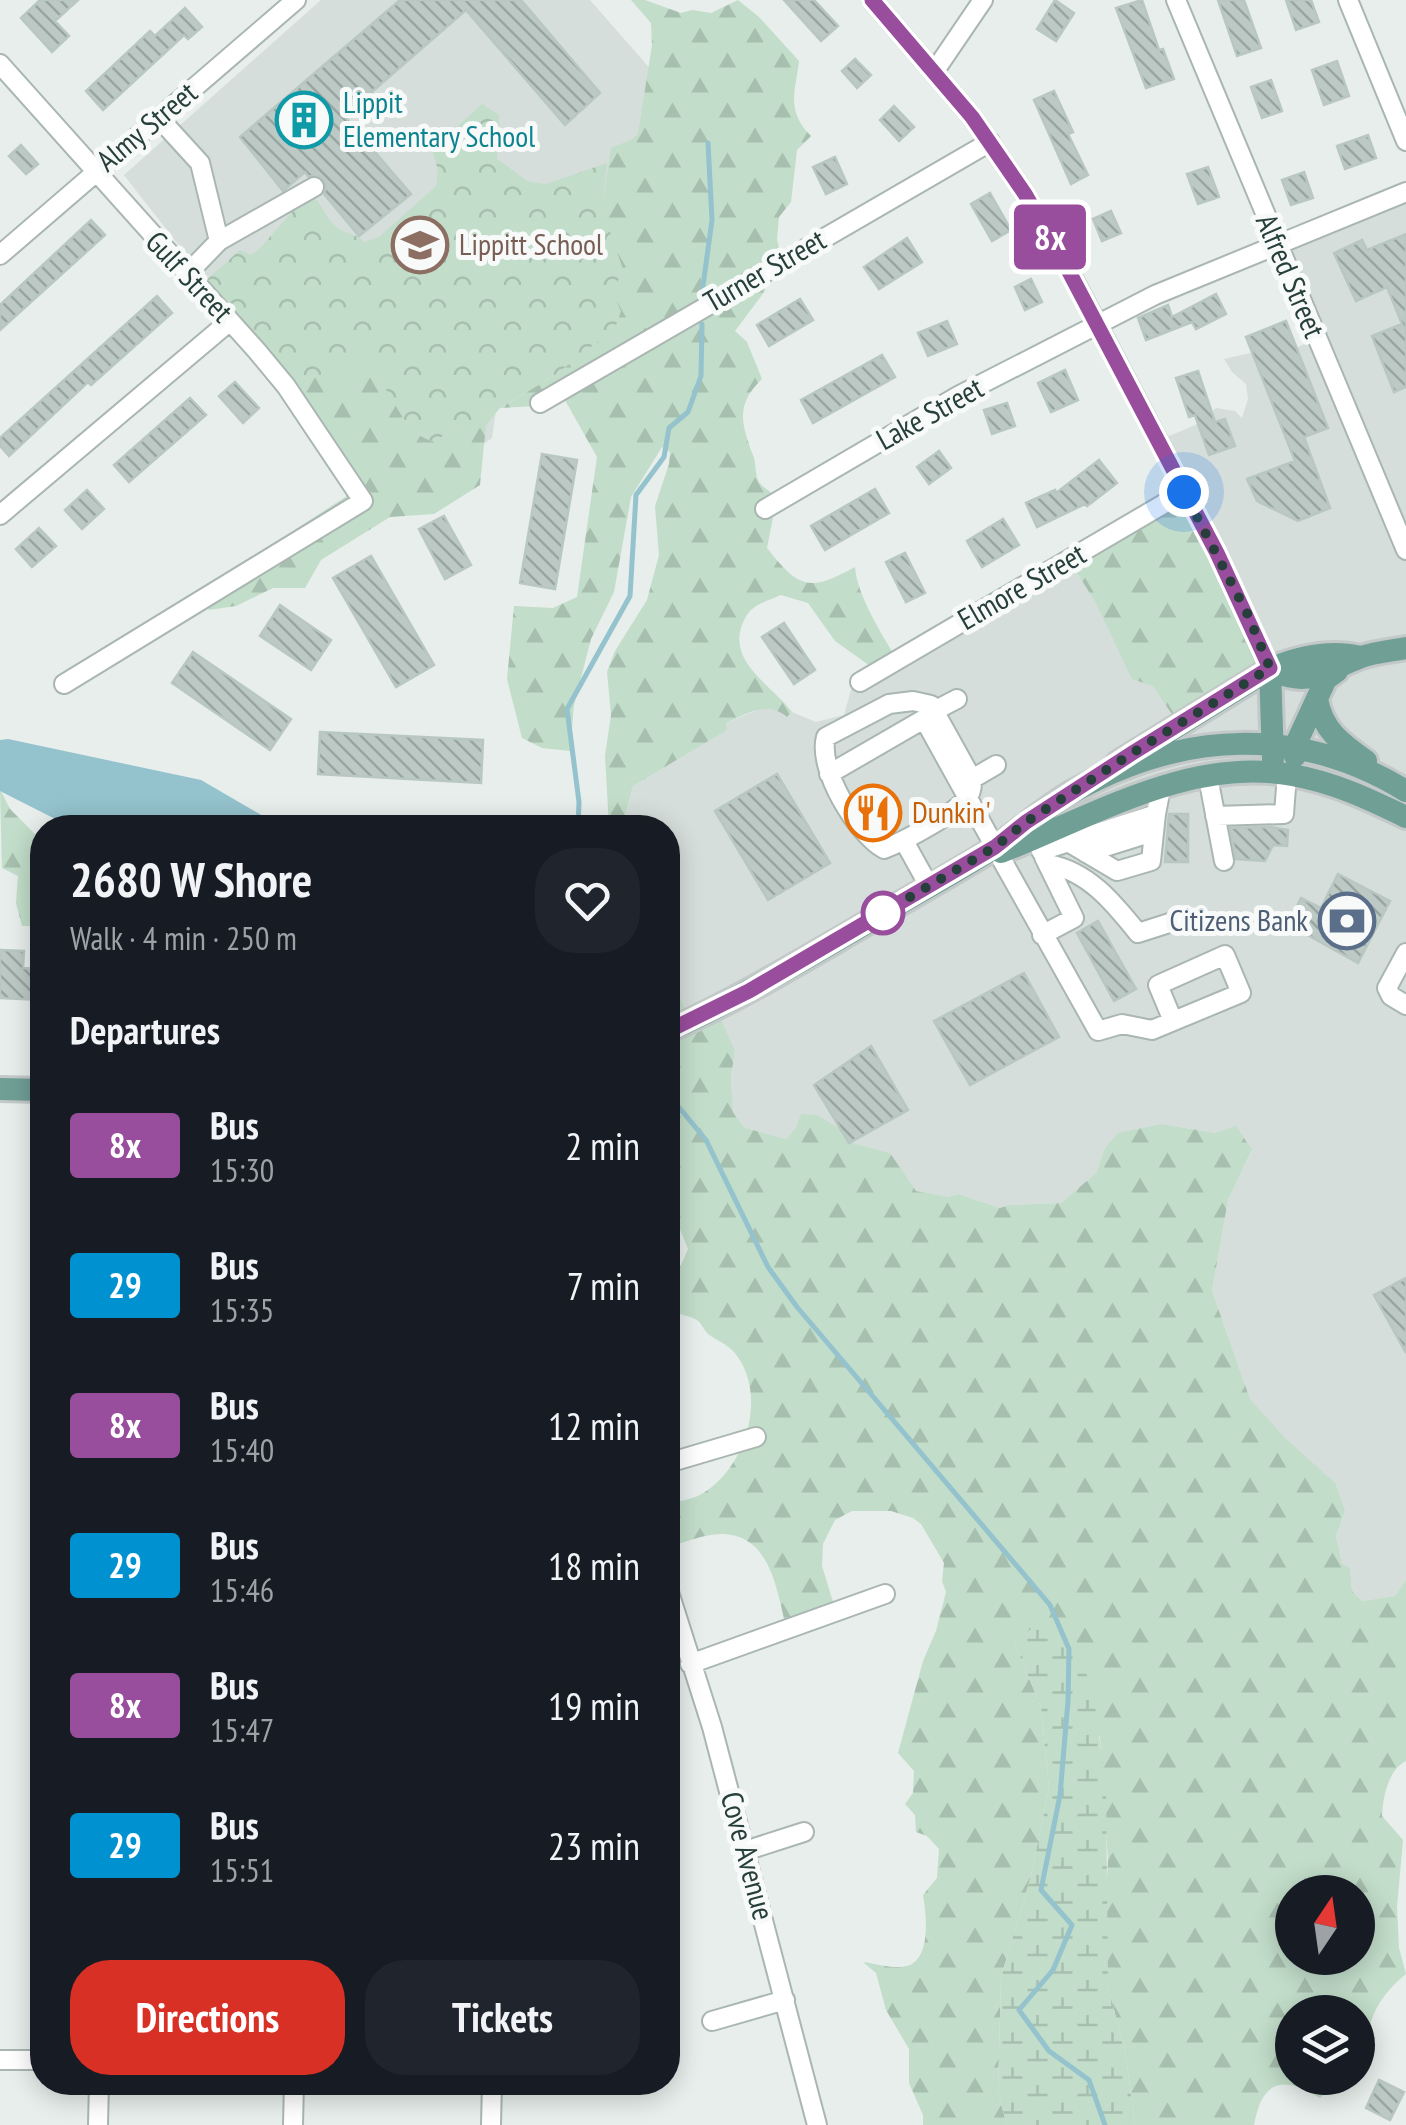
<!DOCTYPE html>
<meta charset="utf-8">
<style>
body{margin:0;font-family:"PT Sans Narrow",sans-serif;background:#20242c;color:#f1f3f6;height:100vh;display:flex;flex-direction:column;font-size:38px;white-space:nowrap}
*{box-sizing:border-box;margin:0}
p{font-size:32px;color:#9ea1a6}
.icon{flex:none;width:55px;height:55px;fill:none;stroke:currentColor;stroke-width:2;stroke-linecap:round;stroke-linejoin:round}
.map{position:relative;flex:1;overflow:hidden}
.sheet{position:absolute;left:30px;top:815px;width:650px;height:1280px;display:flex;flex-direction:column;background:#171b24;border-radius:40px;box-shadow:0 5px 25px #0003}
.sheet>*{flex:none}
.badge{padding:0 20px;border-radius:8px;font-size:35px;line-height:65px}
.needle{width:65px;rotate:13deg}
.fabs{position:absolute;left:1275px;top:1875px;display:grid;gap:20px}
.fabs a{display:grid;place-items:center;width:100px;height:100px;border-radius:50%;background:#171b24;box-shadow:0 5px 25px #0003;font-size:50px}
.you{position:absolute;width:50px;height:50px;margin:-25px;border:8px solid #fff;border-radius:50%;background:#1a73e8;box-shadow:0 0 0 15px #1a73e833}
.map>.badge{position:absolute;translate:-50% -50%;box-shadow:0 0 0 5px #fff}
h2{padding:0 40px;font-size:38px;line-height:90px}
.round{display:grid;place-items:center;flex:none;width:105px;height:105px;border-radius:40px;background:#20242c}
.summary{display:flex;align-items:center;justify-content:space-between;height:170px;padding:0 40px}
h1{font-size:48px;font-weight:800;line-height:75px}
.cta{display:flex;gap:20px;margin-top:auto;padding:20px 40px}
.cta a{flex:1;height:115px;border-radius:40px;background:#d93025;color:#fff;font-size:40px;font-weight:800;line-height:115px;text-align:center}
.cta a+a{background:#20242c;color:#f1f3f6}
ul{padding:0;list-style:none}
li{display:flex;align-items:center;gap:30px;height:140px;padding:0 40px}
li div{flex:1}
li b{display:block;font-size:38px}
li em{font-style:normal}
li .badge{min-width:110px;font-weight:700;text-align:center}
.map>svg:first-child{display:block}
.built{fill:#d5deda}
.forest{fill:url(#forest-firs);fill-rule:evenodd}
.wetland{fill:url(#wetland-marsh)}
.park{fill:url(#park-crowns)}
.water{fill:#94c2cd}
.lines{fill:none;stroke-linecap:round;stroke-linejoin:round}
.stream{stroke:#94c2cd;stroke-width:5}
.building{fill:url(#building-back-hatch);stroke:#b9c7c2;stroke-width:2.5}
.minor-casing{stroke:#aab6b2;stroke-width:22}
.major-casing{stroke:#c3c9c8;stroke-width:28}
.minor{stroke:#fff;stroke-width:18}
.major{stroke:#6f9f95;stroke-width:22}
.line-casing{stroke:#fff;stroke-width:22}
.line{stroke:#994d9d;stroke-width:15}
.walk{stroke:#273f3a;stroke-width:10;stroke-dasharray:0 18}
.stop-dot{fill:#fff;stroke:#994d9d;stroke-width:5}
.labels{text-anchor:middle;stroke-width:10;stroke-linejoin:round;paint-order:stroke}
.culture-label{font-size:30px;fill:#0d838f;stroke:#f7faf9;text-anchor:start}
.street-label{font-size:30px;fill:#273f3a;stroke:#f7faf9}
.education-label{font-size:30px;fill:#785e54;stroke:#f7faf9;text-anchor:start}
.food-label{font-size:30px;fill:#c56008;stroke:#f7faf9;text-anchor:start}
.service-label{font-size:30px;fill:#4e5e75;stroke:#f7faf9;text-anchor:end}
</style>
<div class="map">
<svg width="1406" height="2125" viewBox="0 0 1406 2125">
<defs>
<pattern id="forest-firs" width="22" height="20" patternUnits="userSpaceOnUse" patternTransform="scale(2.5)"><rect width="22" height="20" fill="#c2ddca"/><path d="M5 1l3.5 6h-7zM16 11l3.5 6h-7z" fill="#a7bfae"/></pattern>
<pattern id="wetland-marsh" width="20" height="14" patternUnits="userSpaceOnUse" patternTransform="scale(2.5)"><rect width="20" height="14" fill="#c2ddca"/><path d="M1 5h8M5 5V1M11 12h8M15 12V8" fill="none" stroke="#a7bfae"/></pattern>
<pattern id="park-crowns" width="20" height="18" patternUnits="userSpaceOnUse" patternTransform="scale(2.5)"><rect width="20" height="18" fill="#c2ddca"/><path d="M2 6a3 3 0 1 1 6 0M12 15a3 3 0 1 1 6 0" fill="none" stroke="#a7bfae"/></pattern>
<pattern id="building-back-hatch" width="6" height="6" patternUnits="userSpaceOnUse" patternTransform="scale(2.5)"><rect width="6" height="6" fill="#bcc9c4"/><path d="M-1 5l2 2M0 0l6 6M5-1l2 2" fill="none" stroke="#99a5a0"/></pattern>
</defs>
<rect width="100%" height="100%" fill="#e7eeeb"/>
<!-- built -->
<path class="built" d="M321 0H590L674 96 657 314 496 410 492 438 388 513 124 175Z
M1406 189V1580L1395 1596 1362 1601 1352 1591 1350 1569 1342 1565 1336 1536 1345 1511 1250 1399 1212 1291 1228 1200 1252 1151 1215 1133 1162 1124 1105 1148 1096 1173 1061 1203 1010 1205 1000 1208 958 1194 948 1197 915 1191 890 1153 853 1143 845 1132 796 1128 786 1139 745 1128 733 1112 731 1077 735 1051 691 1023 668 968V828H622L633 786 726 730V723L762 708 779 710 787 717 792 712 816 722 844 715 852 686 1069 561 1178 722 1274 679 1160 440 1195 425 1216 408 1235 411 1242 418 1248 399 1246 384 1232 372 1224 359 1255 352 1279 356 1317 338 1278 245Z"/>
<!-- forest -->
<path class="forest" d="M631 0H645L681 13 692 10 711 13 738 0 759 17 799 61C795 93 786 111 811 136L797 150 791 202 779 217 777 240 782 259 766 271 765 291 735 331 747 342 762 379C733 406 743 428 754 458 756 465 755 476 759 482 762 487 772 493 777 497L767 548C799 589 810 592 855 567 857 595 881 633 896 658L873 668 835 641 808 603 781 595C760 604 748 605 741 628 730 663 773 687 792 712L787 717C767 700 747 714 726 723L727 730 633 786 622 827H609L605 756 611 715 607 672 615 651 647 600 659 555 655 506 669 464 670 452 662 447 631 497 614 592 591 639 574 705 570 751 542 748 522 738 507 679 514 606 553 608 577 597 597 457 561 393 538 406 500 408 555 375 615 328 614 296 622 267 602 208 611 148 631 140 638 134 652 45 651 23Z
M371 364 411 431 431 441 466 427 467 429 486 425 480 485 434 514 390 517 321 560 305 588H273L236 606 209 610 199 592 353 492 285 382Z
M1182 493 1275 674 1177 722 1153 686 1132 679 1095 601 1069 561Z
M0 789 10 809 42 841V926H22L16 903 18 876 2 868Z
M668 968 691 1023 718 1013 735 1051 731 1077 733 1112 745 1128 786 1139 796 1128 801 1114 817 1115 845 1132 853 1143 890 1153 916 1191 948 1197 958 1194 1000 1208 1009 1205 1061 1203 1096 1173 1105 1148 1118 1133 1162 1124 1215 1133 1236 1126 1252 1150 1228 1200 1212 1291 1250 1399 1284 1437 1335 1483 1345 1511 1336 1536 1342 1564 1350 1568 1352 1591 1362 1601 1395 1596 1406 1580V1761C1388 1770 1383 1797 1382 1816L1403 1840 1397 1907 1399 1948 1406 1974C1380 1995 1361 2025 1370 2060L1358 2074V2012H1292V2078H1354L1345 2088 1328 2090 1320 2098C1282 2074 1262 2081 1254 2125H1135L1126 2057 1108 1986 1105 1916 1108 1860 1100 1737 1014 1642 1041 1707 1049 1789 1031 1876 1001 1977 998 2093 1007 2125H923V2115L909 2083V2049L886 2010 876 1973 863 1962C877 1964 899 1971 912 1964 931 1952 926 1913 923 1895L937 1878 939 1849 927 1836 916 1832 915 1815 905 1804 913 1793 914 1771 898 1753 923 1661 936 1631 946 1592 942 1581 944 1563 921 1524 913 1518 891 1511H852L835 1520 823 1544 822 1566 837 1615 788 1634C777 1595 773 1534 721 1534 704 1534 683 1543 668 1547V1504C677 1501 689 1500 698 1496 745 1473 770 1394 734 1352 727 1344 716 1340 708 1334 704 1330 702 1324 698 1321 689 1314 679 1317 671 1308L673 1283 688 1249 677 1222 668 1217ZM1292 1892H1358V1958H1292Z"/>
<!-- wetland -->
<path class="wetland" d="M1039 1623 1075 1645 1093 1691 1106 1787 1108 1986 1126 2057 1135 2125H1007L998 2093 1001 1977 1031 1876 1049 1789 1041 1707 1014 1642Z"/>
<!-- park -->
<path class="park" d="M482 104 499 115 497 159 529 182 546 184 607 163 602 208 622 267 614 296 621 311 615 328 555 375 500 408 486 425 466 430 465 427 431 441 411 431 371 364 285 382 201 285 240 250 251 255 260 248 309 193C322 202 324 216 335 226 344 234 355 232 364 242L379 237 436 186 438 170 432 150Z"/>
<!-- water -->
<path class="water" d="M8 739 201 780 282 827H71L0 791V740Z"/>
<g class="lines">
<!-- stream -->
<path class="stream" d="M702 293 712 220 708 143
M578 828 579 802 567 709 630 596 636 495 664 457 669 428 688 412 701 376 702 324
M668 1094 706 1140 768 1267 797 1307 1050 1605 1069 1649 1068 1701 1060 1795 1041 1890 1072 1925 1053 1970 1019 2010 1049 2051 1089 2080 1105 2125"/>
</g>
<!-- building -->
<path class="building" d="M40 0H78L55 21 69 36 52 52 21 18Z
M400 0H521L600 93 565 125 466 10 344 116 411 194 359 236 324 194 326 186 321 177 308 176 305 172 283 191 240 137Z
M784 0H814L838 26 821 41Z
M1055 0 1074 13 1056 41 1037 29Z
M1142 0 1159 50 1163 49 1174 79 1146 88 1116 8Z
M1218 0H1244L1261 48 1237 56Z
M1286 0H1311L1319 22 1296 30Z
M185 8 202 27 188 39 184 35 103 110 86 91 150 31 155 36Z
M855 59 871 75 857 88 842 71Z
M1337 61 1349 96 1324 105 1312 70Z
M1271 80 1282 111 1262 118 1251 87Z
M1054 91 1073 132 1068 134 1088 175 1071 184 1034 100Z
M894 106 914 127 899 141 880 120Z
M1368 135 1376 158 1345 169 1337 146Z
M21 145 38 164 26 174 9 156Z
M835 157 847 184 826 194 813 167Z
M1208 167 1219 197 1198 204 1187 174Z
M1304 172 1313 198 1291 205 1282 180Z
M990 193 1011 230 992 241 971 204Z
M1111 211 1121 233 1102 241 1093 219Z
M91 220 105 235 0 330V305Z
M1406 234V387L1394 392 1372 336 1402 324 1387 287 1356 301 1334 253 1362 240 1367 250Z
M907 238 922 262 879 289 864 267Z
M1031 279 1042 302 1025 310 1015 287Z
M1216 294 1226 314 1196 329 1192 322 1146 340 1138 318 1168 305 1172 317Z
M157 296 172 313 91 385 88 382 9 456 0 446V438Z
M800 299 813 320 769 346 757 325Z
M947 321 957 344 928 356 918 333Z
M1286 321 1328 428 1304 437 1330 508 1298 521 1257 501 1247 479 1295 461 1246 337Z
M882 355 895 377 813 423 801 400Z
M1065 370 1078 400 1051 412 1038 383Z
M1198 371 1215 422 1225 419 1235 446 1209 455 1195 415 1189 417 1176 378Z
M235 382 259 408 243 423 219 396Z
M190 398 206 415 129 482 114 465Z
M1007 403 1015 426 992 434 984 410Z
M939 451 951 468 929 484 917 467Z
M542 454 577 460 555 589 520 583Z
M1099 460 1117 483 1087 506 1085 504 1037 527 1026 503 1055 490 1056 493Z
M875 489 889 513 825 550 811 526Z
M87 490 104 509 82 529 65 510Z
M444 516 471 565 445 579 419 529Z
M1003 519 1019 545 982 567 967 541Z
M39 528 56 546 32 567 16 549Z
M905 553 925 593 906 602 886 562Z
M371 556 434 665 396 687 333 578Z
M280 605 331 640 311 670 260 636Z
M784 623 815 670 794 684 762 637Z
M193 652 291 719 270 750 172 683Z
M320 732 483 740 481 783 318 774Z
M777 774 830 863 768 900 715 811Z
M873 785 898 826 884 834 854 796Z
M1169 814H1188V862H1165Z
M1270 827 1288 830 1287 846 1273 845 1265 861 1236 859 1230 828Z
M1338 874 1390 901 1358 963 1288 924 1301 898 1321 908Z
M1098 921 1136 989 1114 1001 1077 933Z
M0 950 24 951 23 968 42 969V1000L0 998Z
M1024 973 1059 1037 970 1085 934 1021Z
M871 1046 908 1110 849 1143 814 1085Z
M1406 1278V1353L1374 1295Z
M1379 2080 1404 2092 1390 2120 1366 2108Z"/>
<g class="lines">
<!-- minor casing -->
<g class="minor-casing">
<path id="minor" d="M872 0 972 117 1025 194 1065 263 1217 553 1270 669
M1176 0 1406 550
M1348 0 1406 141
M0 64 257 351 286 386 363 501 64 684
M934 72 983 0
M158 117 200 163 219 241
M0 255 296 0
M187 274 219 241 314 187
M540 403 990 142
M765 509 958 396 1155 295 1406 192
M0 515 230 321
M860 682 1184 492
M913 701 931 705 972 779C972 785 972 790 969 795 958 813 904 841 884 849 857 834 817 769 826 737L889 704Z
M934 711 957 699
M829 774 924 719 995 847
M1208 777 1224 861
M972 779 996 765
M1215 816 1284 814 1287 774
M904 841 929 886
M1068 842 1117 871 1151 861 1156 814
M1041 851 1156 814 1161 788
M998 853 1098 1031 1122 1024 1152 1030 1241 993 1225 955 1158 985 1173 1021
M1086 853 1153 832
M1048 864C1088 871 1113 902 1138 933L1185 918
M1042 935 1074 918 1044 857
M1406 953 1387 988 1391 996 1406 1005
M668 1463 756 1437
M668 1589 712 1727 817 2125
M690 1664 885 1594
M745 1851 804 1832
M712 2021 785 2000
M0 2060H42
M98 2125 99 2082
M293 2125 294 2082
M491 2125 492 2082"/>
</g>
<!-- major casing -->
<g class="major-casing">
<path id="major" d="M1270 669C1307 689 1325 671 1359 658 1373 652 1391 651 1406 648
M1270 669 1273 759
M1317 699C1323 731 1341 743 1366 761
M1295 756V746L1326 679 1337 671
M1118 763 1270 669C1298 657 1331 650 1360 657
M1001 852C1092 817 1190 756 1292 775 1333 782 1369 799 1406 817
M668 1031C735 1001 798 963 862 926 905 900 950 876 993 849 1020 831 1045 808 1073 792 1183 731 1298 725 1406 791
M0 1089 42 1090"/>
</g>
<!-- minor -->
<use href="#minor" class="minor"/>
<!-- major -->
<use href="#major" class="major"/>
</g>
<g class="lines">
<!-- line casing -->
<g class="line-casing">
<path id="line" d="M668 1031 749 991 995 847 1026 822 1134 752 1270 668 1217 553 1065 264 1025 194 972 117 872 0"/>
</g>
<!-- line -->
<use href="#line" class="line"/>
<!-- walk -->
<path class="walk" d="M883 913 881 914 995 847 1026 822 1134 752 1270 668 1247 613 1184 492"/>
</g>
<!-- icons -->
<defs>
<g id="building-ring" transform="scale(2.875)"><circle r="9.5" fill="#f7faf9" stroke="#0f9aa8" stroke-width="1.5"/><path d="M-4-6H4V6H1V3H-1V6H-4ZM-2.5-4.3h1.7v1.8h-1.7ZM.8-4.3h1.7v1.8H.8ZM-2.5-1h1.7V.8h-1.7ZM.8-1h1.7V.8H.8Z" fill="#0f9aa8"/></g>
<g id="school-ring" transform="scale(2.875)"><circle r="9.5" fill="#f7faf9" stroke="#8d6e63" stroke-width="1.5"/><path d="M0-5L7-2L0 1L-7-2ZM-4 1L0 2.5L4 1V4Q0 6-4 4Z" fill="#8d6e63"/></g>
<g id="restaurant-ring" transform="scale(2.875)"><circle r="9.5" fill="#f7faf9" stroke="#e8710a" stroke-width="1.5"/><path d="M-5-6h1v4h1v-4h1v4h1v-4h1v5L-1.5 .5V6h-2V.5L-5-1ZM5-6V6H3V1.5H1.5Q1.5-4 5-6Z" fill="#e8710a"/></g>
<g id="bank-ring" transform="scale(2.875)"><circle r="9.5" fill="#f7faf9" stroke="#5c6f8a" stroke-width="1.5"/><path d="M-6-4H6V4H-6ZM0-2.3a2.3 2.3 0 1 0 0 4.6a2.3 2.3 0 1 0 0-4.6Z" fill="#5c6f8a"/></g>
</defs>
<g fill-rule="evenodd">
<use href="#building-ring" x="304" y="120"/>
<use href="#school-ring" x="420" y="245"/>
<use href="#restaurant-ring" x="873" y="813"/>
<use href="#bank-ring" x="1347" y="921"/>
</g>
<!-- markers -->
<circle class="stop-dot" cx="883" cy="913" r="20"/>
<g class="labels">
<!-- culture labels -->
<g class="culture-label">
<text x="343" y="113">Lippit<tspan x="343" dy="34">Elementary School</tspan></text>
</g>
<!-- street labels -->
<g class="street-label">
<text transform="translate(147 127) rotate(-40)" y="10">Almy Street</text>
<text transform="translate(765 271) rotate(-30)" y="10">Turner Street</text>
<text transform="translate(1290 276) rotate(67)" y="10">Alfred Street</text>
<text transform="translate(189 277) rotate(47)" y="10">Gulf Street</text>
<text transform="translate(930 414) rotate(-29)" y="10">Lake Street</text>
<text transform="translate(1022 587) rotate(-30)" y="10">Elmore Street</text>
<text transform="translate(747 1856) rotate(75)" y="10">Cove Avenue</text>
</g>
<!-- education labels -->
<g class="education-label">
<text x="459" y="255">Lippitt School</text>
</g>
<!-- food labels -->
<g class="food-label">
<text x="912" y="823">Dunkin'</text>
</g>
<!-- service labels -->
<g class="service-label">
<text x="1308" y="931">Citizens Bank</text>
</g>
</g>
</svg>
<div class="fabs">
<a><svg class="needle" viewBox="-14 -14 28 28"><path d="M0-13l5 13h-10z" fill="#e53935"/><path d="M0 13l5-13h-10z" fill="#9ea1a6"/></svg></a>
<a><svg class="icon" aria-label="layers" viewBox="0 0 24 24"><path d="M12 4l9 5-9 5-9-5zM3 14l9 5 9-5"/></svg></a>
</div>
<div class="you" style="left:1184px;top:492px"></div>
<b class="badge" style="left:1050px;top:237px;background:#994d9d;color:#fff">8x</b>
<section class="sheet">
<div class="summary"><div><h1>2680 W Shore</h1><p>Walk · 4 min · 250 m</p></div><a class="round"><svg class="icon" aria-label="heart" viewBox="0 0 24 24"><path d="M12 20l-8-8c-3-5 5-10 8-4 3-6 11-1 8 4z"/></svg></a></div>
<h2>Departures</h2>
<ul>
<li><span class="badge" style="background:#994d9d;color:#fff">8x</span><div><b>Bus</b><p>15:30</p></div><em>2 min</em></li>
<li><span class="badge" style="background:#0092d0;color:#fff">29</span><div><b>Bus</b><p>15:35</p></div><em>7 min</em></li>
<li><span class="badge" style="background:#994d9d;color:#fff">8x</span><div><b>Bus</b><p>15:40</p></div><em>12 min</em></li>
<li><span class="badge" style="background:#0092d0;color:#fff">29</span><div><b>Bus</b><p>15:46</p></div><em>18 min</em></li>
<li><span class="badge" style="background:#994d9d;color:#fff">8x</span><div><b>Bus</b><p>15:47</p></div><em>19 min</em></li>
<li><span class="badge" style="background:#0092d0;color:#fff">29</span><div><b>Bus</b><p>15:51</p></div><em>23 min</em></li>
</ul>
<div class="cta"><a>Directions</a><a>Tickets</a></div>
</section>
</div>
